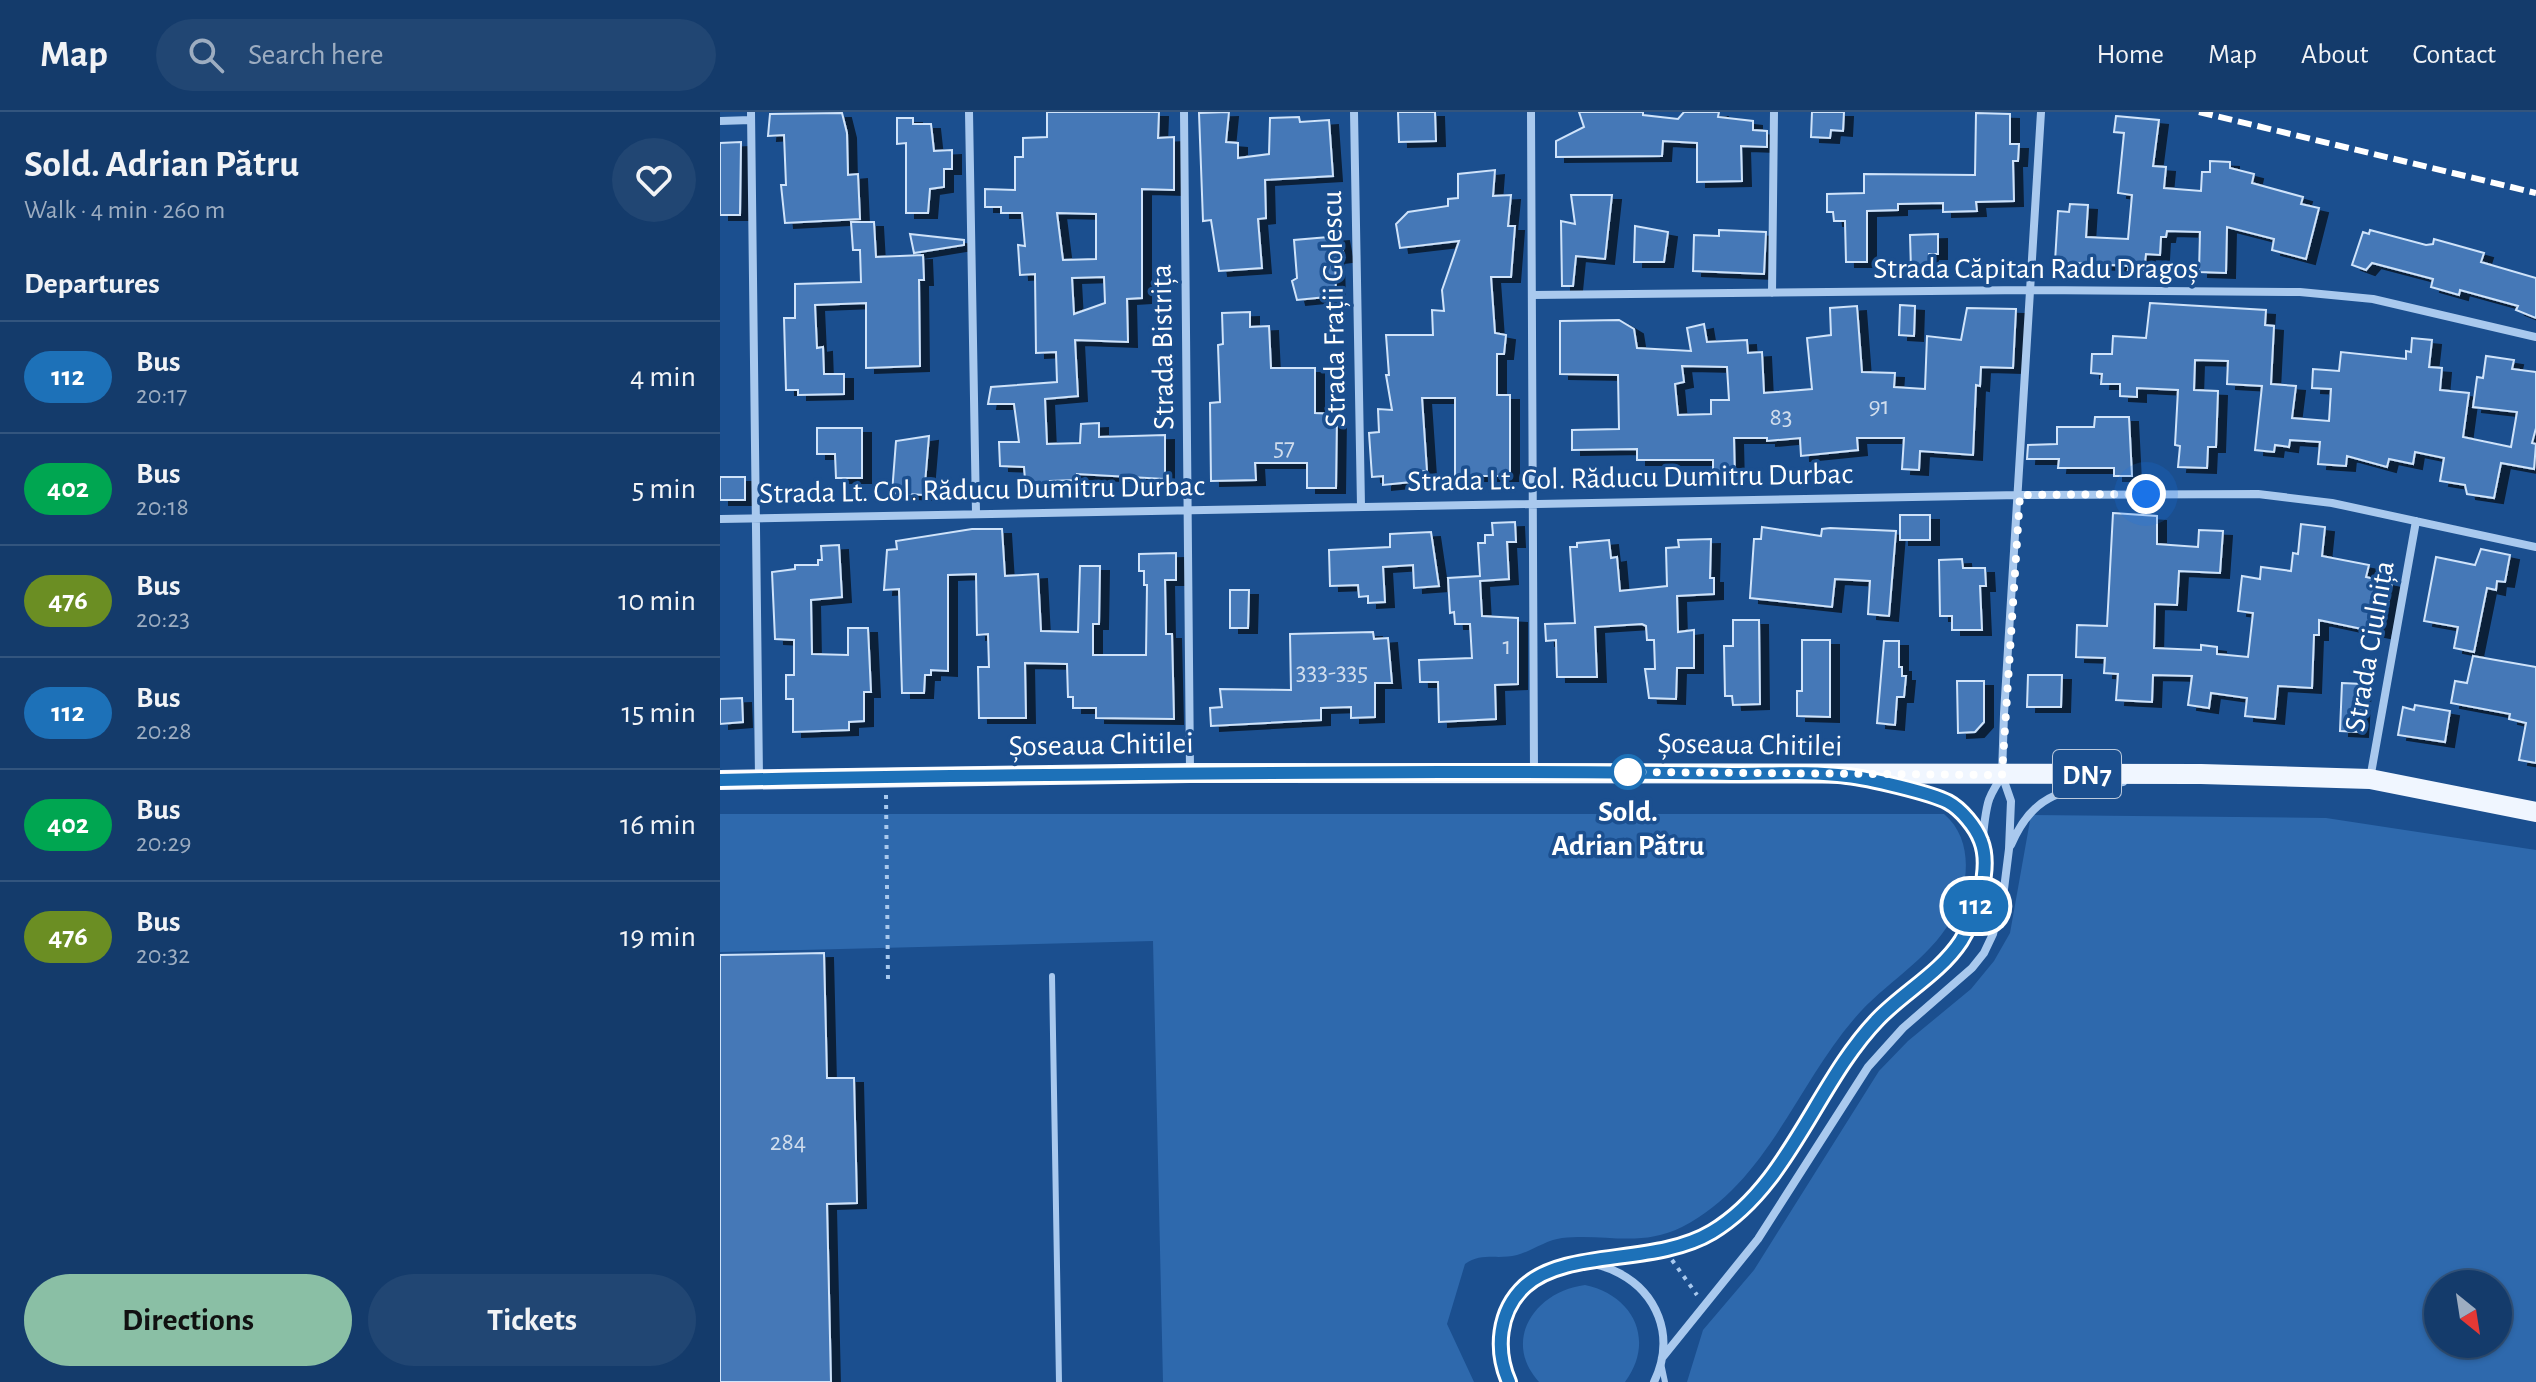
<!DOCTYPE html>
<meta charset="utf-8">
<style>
body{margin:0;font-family:"Alegreya Sans",sans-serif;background:#214673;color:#f1f3f6;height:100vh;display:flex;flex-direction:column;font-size:30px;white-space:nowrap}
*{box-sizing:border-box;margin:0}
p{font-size:26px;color:#9dadc1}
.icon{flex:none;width:44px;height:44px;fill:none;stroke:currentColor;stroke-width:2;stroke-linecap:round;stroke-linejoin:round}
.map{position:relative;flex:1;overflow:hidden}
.panel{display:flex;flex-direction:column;background:#143b6b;width:720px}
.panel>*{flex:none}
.badge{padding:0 16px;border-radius:26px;font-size:28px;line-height:52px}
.needle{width:52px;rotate:150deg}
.tools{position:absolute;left:1704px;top:1158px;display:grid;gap:16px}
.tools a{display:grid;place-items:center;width:88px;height:88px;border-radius:50%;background:#143b6b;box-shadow:0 2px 6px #0004,0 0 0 2px #33557e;font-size:40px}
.you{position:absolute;width:40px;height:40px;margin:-20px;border:6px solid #fff;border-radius:50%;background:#1a73e8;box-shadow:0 0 0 12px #1a73e833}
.map>.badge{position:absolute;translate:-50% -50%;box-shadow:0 0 0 4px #fff}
h2{padding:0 24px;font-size:30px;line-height:72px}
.round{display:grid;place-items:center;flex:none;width:84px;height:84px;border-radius:42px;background:#214673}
.summary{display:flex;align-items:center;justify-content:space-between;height:136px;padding:0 24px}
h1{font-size:38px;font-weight:700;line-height:60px}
.cta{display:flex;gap:16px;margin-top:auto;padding:16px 24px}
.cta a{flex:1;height:92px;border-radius:48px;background:#8abfa5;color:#111;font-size:32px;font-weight:700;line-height:92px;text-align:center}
.cta a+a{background:#214673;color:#f1f3f6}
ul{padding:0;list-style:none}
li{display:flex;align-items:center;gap:24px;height:112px;padding:0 24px;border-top:2px solid #33557e}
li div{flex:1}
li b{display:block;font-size:30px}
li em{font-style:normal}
li .badge{min-width:88px;font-weight:700;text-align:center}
header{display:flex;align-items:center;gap:48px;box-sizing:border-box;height:112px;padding:0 40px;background:#143b6b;border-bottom:2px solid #33557e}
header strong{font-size:38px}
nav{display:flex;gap:44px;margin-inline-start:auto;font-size:28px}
.search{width:560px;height:72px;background:#214673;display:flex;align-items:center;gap:20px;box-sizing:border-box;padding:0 28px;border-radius:44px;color:#9dadc1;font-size:30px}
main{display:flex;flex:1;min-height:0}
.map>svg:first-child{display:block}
.grass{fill:#2e69ad;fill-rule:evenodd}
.building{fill:#4478b7;stroke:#cfe3fa;stroke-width:2;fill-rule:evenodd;filter:url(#shadow)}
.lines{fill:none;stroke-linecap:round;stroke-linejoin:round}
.path{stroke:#a9c9ee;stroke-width:4;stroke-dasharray:4 6;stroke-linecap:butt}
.lane{stroke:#a9c9ee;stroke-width:6}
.street{stroke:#a9c9ee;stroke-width:8}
.primary{stroke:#f0f6ff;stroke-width:20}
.rail{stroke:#fff;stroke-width:6;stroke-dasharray:14 6;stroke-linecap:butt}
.line-casing{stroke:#fff;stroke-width:18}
.line{stroke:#1d71b8;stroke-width:12}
.walk{stroke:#fff;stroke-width:8;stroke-dasharray:0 14.4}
.stop-dot{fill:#fff;stroke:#1d71b8;stroke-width:4}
.labels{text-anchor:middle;stroke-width:7;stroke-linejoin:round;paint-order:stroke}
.number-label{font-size:26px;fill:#d0dded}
.shield{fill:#1b4f8f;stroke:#bbcadd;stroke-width:2}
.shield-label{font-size:28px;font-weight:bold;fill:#fff}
.street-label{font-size:30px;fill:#fff;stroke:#1b4f8f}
.stop-label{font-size:30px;font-weight:bold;fill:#fff;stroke:#1b4f8f}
</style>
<header>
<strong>Map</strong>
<div class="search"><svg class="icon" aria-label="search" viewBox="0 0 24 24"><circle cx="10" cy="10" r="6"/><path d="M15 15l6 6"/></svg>Search here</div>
<nav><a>Home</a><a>Map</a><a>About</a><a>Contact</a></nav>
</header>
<main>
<section class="panel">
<div class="summary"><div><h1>Sold. Adrian Pătru</h1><p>Walk · 4 min · 260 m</p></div><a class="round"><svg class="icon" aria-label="heart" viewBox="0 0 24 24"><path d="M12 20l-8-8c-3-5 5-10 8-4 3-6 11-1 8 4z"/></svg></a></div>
<h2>Departures</h2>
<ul>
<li><span class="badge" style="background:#1d71b8;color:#fff">112</span><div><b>Bus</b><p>20:17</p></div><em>4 min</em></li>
<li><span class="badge" style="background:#00a651;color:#fff">402</span><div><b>Bus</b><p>20:18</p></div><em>5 min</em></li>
<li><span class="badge" style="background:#6b8e23;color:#fff">476</span><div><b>Bus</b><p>20:23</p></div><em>10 min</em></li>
<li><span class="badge" style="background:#1d71b8;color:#fff">112</span><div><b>Bus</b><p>20:28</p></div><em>15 min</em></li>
<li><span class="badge" style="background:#00a651;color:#fff">402</span><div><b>Bus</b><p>20:29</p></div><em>16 min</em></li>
<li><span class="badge" style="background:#6b8e23;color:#fff">476</span><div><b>Bus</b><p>20:32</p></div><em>19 min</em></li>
</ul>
<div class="cta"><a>Directions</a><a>Tickets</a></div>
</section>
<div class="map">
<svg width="1816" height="1270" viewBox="0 0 1816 1270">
<defs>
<filter id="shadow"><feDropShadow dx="9" dy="5" stdDeviation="0" flood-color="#0009"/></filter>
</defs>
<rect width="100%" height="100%" fill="#1b4f8f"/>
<!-- grass -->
<path class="grass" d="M0 702H1224C1255 728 1249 776 1231 808 1208 849 1163 872 1134 907 1075 976 1046 1072 962 1115 919 1136 886 1121 842 1126 826 1128 812 1139 797 1143 778 1148 762 1140 745 1152L727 1212 754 1270H443L433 829 0 840Z
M1311 703 1606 706 1816 738V1270H967L983 1218 1034 1158 1159 959 1188 929 1251 877 1274 849 1290 821ZM1718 1172H1778V1232H1718Z
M865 1173C913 1183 936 1228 905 1270H819C781 1228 816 1179 865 1173Z"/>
<!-- building -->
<path class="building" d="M327 0H439L438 26 454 25V78L422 77V186L407 187 408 230 355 228 358 284 325 287 327 332 360 331 361 312 379 311V325L445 323V367L357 362V368L330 369 331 378 306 380 304 355 280 354 279 330H299L294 292H268L271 275 337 270 336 240 316 241 315 162 300 163 298 133 305 134 302 101H281V95H265V77L295 78V45H303V26L327 25ZM337 101 376 102V147L343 148ZM384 165 385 191 354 202 352 166Z
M509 0 506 30 518 31V46L549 42 550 6 579 5 580 10 609 8 613 64 545 68 546 106 538 107 542 156 499 159 491 108 483 109 479 1Z
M678 0H715L716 29 679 30Z
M859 0H923V3L958 7 964 0H999L998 5 1033 9V18L1047 19V35L1021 34 1022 69 977 70V31L943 29 942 44 836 45V29L864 15Z
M1092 0H1124L1123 19 1111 18 1110 26 1091 25Z
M122 1 127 21 128 63 138 62 140 107 65 111 61 73H66L64 23 48 24 50 2Z
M1256 1 1290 2V32H1299L1298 49H1293L1294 89 1256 90 1257 99 1223 100V91L1178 92V98L1147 99V150H1126L1125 109H1114L1113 100H1107V82L1144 81V62L1255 63Z
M1396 4 1439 8 1433 54 1446 55 1444 76 1481 79 1482 60H1490V49L1510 50V56L1534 62 1532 71 1583 85 1581 92 1599 96 1586 147 1552 138 1554 127 1507 115 1506 161 1479 160 1480 120 1447 119 1446 125H1441L1440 143 1426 142 1424 159 1408 158 1409 154 1335 150 1338 99 1349 100 1350 92 1368 93 1366 125 1408 127 1412 83 1398 81 1404 21 1394 20Z
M177 6H193V12H211L214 39 232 38V57H224V75L210 77 208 101H186V31L177 32Z
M21 30 20 103H0V31Z
M775 58 773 84 791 83 788 114H795L791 165H771L775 221 786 223 784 242H777V283H790V364H735V286H702L707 359 691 360V370L663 373V364L652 365 649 321 659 320 658 297 672 298 666 263H669L666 223H713L712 198 724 199 722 178 739 129 680 136 676 112 688 100 728 94V87L738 86V62Z
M851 83H892L885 147 856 144 853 174H842L841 109 855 112Z
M131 110H154L156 145 203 143 204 168H199L200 254 146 256V191L95 193 97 236 103 235 104 262H124V282L78 283V278H66L64 206H75V172L141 170 140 138H133Z
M915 114 948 120 944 150H914Z
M999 118 1046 120 1044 162 973 159 974 123 999 124Z
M1650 118 1706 133 1713 132 1714 127 1764 141 1761 150 1816 166V206L1796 198 1798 194 1740 178 1739 183 1711 175 1713 167 1652 151 1646 158 1632 153 1643 120 1649 122Z
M190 122 244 128V133L194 141Z
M1218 122V142H1209V158H1191L1190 123Z
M620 124 624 145 615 146 616 184 577 188 572 169 577 166 574 128Z
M1430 191 1546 198 1545 213 1554 214 1551 272 1576 274 1572 306 1609 309 1611 277 1592 276 1593 257 1619 259 1621 240 1686 247V239L1691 240 1692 226 1712 228 1709 255 1722 256 1720 278 1749 281 1743 325 1791 335 1797 300 1753 295 1757 265 1763 266 1766 244 1794 248 1792 257 1816 260V316L1812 331 1816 332 1814 357 1781 351 1774 386 1747 382 1745 373 1720 369 1724 346 1695 340 1693 352 1669 347 1667 355 1627 344 1626 354 1598 352 1600 330 1570 328 1569 335 1555 333 1554 340 1535 338 1542 274 1507 272 1508 249 1475 248 1474 278 1498 279 1496 335H1488L1487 356 1458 355 1460 334 1455 333 1458 278 1417 276V285L1400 284V272H1381L1382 262 1371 261 1372 242H1392L1393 224 1426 226Z
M1180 193 1195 194 1194 224 1179 223Z
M1137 194 1142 260 1175 261 1174 275 1205 277 1207 224 1241 228 1247 196 1296 197 1293 256 1261 255 1260 274 1256 273 1253 343 1200 339 1199 358 1182 357 1184 326H1137L1138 338 1081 344 1080 326 1047 329V326H1014L1015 368 993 369V348H917V337L852 338V318L899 317 898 263 840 262V209L899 208 914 217 917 236 971 239 967 216 984 212 987 230 1027 228 1028 241 1042 240 1044 281 1092 277 1087 226 1111 223 1110 196ZM962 254 1007 255 1009 288H991V302L958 303 955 272 964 270Z
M530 200V215L549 214 551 256H595V301L617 302 616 376H587V351H535L536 368 491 369 490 291 500 290 498 233 503 232 502 201Z
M1375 305H1409L1412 364H1394V356H1338L1339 347H1307L1308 333 1337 332V315H1374Z
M97 316H142V366H116L115 342H97Z
M209 324 204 383 172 381 176 329Z
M0 365H25V388H0Z
M1393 401 1437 404V432L1478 435 1479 418 1503 419 1500 461 1459 459 1457 493 1435 492 1434 536 1481 538V533L1497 535V542L1528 545 1533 501 1518 499 1522 464 1540 467 1541 455 1571 459 1573 441 1578 442 1581 412 1605 415 1602 444 1649 453 1646 465 1672 471 1661 521 1599 508V523H1594L1592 576 1558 574 1555 607 1525 604 1527 586 1491 581 1489 596 1468 593 1472 564 1433 563 1432 590 1396 588 1398 562 1384 561 1385 546 1356 545 1357 513 1387 514Z
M1180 403H1210V428H1180Z
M795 410 796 430H787L789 467 760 469 762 504 798 506V572L775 573 776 607 719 610 718 570H700L699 548 752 546 750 512H735L734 500 730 501 728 466 760 464 758 431H765V423H773L772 411Z
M1042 415 1101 424 1102 417 1110 416 1176 419 1169 504 1148 502 1150 469 1115 467 1112 495 1030 486 1034 427H1041Z
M252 417H282L285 464 318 462 321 519 358 520 360 454H380L379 512H373V543H426L427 473H424V459H419V442L456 441V468H445L446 522H452L454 607 376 606V596H353V585H348L347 552 305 551 306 606H259L258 555H269L268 522 257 523 256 462 228 463V559L211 558V563H205L204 581H182L179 477 164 478 167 438 177 437 176 429Z
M711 420 719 474 694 476 693 453 663 455 665 490 648 491V484L639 485 638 473 610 474 609 438 670 435V422Z
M991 427 990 466H994V482L957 484 958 520 974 518V556H957L956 587 929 586 925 557H935L934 528H927L926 514 922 512 875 515 877 565H837L836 528 826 529 825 512 855 511 850 435H857V431L889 428 891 446 897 445 900 479 947 474 946 436 959 435 958 428Z
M119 433 122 485 91 488 92 542 128 543V516H148L151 580H144V609L129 610V618L73 620V587H66V563H74V528L55 527 52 460 75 457V453H98V448H102L101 434Z
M1761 437 1790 443 1785 470 1777 469 1776 478 1767 476 1754 540 1734 536 1738 515 1704 509 1716 445 1755 453Z
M1242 447 1243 456H1265L1266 474H1260L1262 518H1232V504H1220L1219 448Z
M510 478H529L528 516H510Z
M1013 508H1039L1040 592 1013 593 1012 584H1005L1004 534H1013Z
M653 520 654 527 668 526 672 571H655V605L631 606V595L601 596V608L491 614 490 596 502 595 500 577 571 578 570 522Z
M1082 528H1110V605L1077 604V579H1082Z
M1164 529H1179V555H1182V564H1186L1184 585H1177L1175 613 1157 611Z
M1753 544 1816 555V651L1799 648 1806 611 1789 607 1790 602 1731 591 1735 569 1747 571Z
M1308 563H1342L1341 595H1307Z
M1237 569H1264V610L1255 620 1238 621Z
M1622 571 1642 572 1639 620 1620 619Z
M22 586 23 610 0 612V587Z
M1695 593 1730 599 1725 630 1678 623 1683 595 1694 598Z
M104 841 107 966H134L137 1091 107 1092 111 1270H0V843Z"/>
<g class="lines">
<!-- path -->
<path class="path" d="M166 683 168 868
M952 1148 977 1183"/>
<!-- lane -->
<path class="lane" d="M332 864 339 1270
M941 1251 945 1270"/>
<!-- street -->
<path class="street" d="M31 0 39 666
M249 0 256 401
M464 0 470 659
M634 0 641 394
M811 0 814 659
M0 9 31 8
M1052 181 1054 0
M812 183 1310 178 1580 180 1653 187 1816 225
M0 407 1300 383 1538 382 1612 391 1816 435
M1650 667 1696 409
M1148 669C1192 680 1245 684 1263 733
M1291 733C1316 675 1349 679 1403 670
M871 1151C943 1139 986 1134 1038 1079 1077 1025 1109 963 1153 913 1180 881 1224 861 1244 823 1267 780 1257 736 1268 691 1270 682 1277 672 1282 664
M942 1246 1038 1127 1148 955 1183 916 1252 856 1264 841 1273 822 1284 777 1289 737 1291 689 1282 663 1284 602 1321 0
M789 1270C778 1245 776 1217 791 1193 844 1102 980 1174 934 1270"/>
<!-- primary -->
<path class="primary" d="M0 668 470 661 1481 662 1650 667 1816 700"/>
<!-- rail -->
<path class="rail" d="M1479 0 1816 81"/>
</g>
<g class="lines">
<!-- line casing -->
<g class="line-casing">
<path id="line" d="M0 668C240 663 480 661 720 660 818 660 915 660 1012 662 1050 662 1090 659 1127 664 1147 666 1211 681 1228 690 1241 697 1256 715 1261 729 1272 757 1256 805 1241 829 1220 861 1184 880 1158 907 1096 971 1070 1073 992 1120 935 1154 847 1136 805 1174 778 1199 775 1238 789 1270"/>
</g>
<!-- line -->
<use href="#line" class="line"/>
<!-- walk -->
<path class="walk" d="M908 660 1282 663 1300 383 1426 382"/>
</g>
<!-- markers -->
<circle class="stop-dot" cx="908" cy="660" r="16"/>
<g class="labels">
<!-- number labels -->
<g class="number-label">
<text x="1159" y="302">91</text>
<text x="1061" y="313">83</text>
<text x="564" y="343">57</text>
<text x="787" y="542">1</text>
<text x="612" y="568">333-335</text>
<text x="68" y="1038">284</text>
</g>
<!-- shield labels -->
<rect class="shield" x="1333" y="638" width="68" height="48" rx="6"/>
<g class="shield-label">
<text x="1367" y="672">DN7</text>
</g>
<!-- street labels -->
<g class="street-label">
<text x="1316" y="166">Strada Căpitan Radu Dragoș</text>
<text transform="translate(613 197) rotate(-91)" y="10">Strada Frații Golescu</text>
<text transform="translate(442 235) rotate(-91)" y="10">Strada Bistrița</text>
<text transform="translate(910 365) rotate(-1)" y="10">Strada Lt. Col. Răducu Dumitru Durbac</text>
<text transform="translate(262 377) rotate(-1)" y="10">Strada Lt. Col. Răducu Dumitru Durbac</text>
<text transform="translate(1649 534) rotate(-80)" y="10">Strada Ciulnița</text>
<text transform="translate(381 632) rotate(-1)" y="10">Șoseaua Chitilei</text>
<text transform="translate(1030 632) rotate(1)" y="10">Șoseaua Chitilei</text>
</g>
<!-- stop labels -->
<g class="stop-label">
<text x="908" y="709">Sold.<tspan x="908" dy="34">Adrian Pătru</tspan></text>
</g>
</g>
</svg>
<div class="tools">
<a><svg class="needle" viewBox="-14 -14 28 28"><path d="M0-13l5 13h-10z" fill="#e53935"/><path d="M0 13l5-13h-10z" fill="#9dadc1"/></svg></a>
</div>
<div class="you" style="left:1426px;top:382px"></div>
<b class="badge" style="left:1256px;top:794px;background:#1d71b8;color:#fff">112</b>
</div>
</main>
